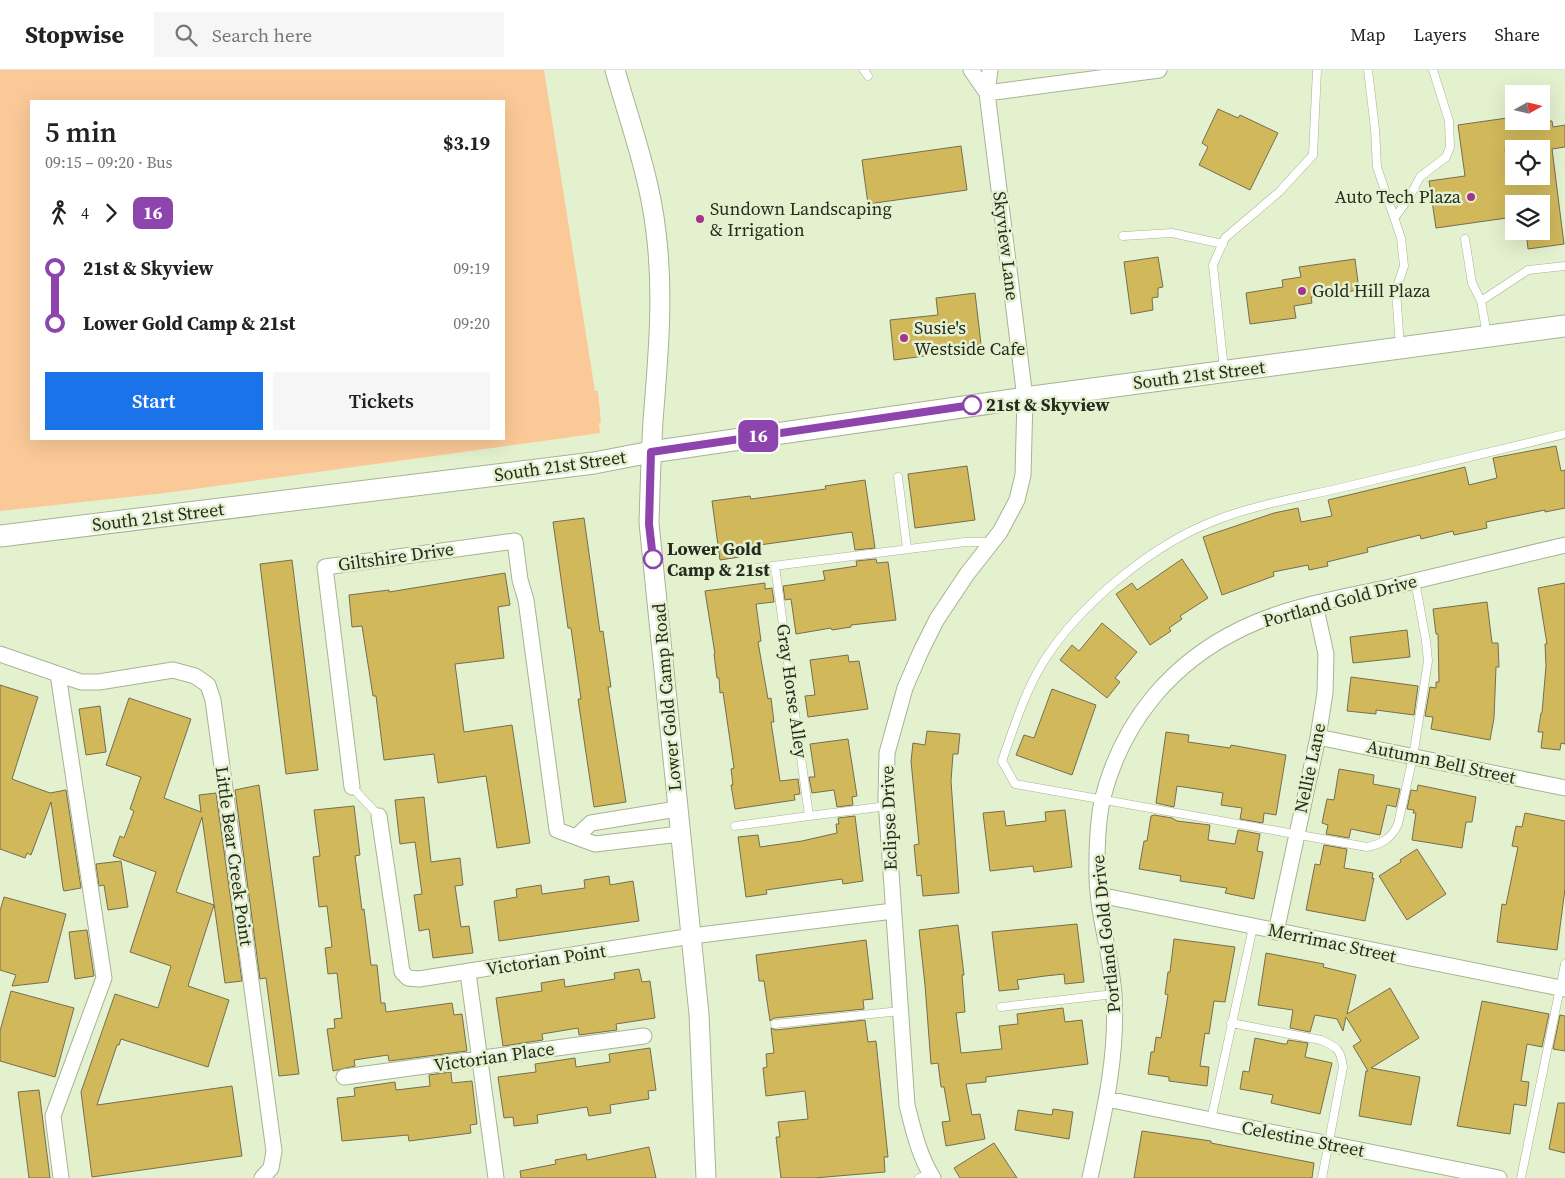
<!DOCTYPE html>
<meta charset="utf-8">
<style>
body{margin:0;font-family:"Source Serif 4",serif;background:#f6f6f6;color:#222;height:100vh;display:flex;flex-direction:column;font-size:19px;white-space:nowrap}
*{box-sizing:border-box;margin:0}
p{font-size:16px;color:#767676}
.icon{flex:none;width:28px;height:28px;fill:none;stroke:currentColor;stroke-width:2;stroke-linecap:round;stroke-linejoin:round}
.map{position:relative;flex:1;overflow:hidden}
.drawer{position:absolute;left:30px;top:30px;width:475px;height:340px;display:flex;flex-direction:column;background:#fff;border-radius:0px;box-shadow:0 5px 20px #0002}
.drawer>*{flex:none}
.badge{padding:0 10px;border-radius:8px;font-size:18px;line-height:32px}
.needle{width:32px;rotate:82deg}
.fabs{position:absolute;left:1505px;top:15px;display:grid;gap:10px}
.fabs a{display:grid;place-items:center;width:45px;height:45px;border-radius:0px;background:#fff;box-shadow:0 5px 20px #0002;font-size:25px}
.map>.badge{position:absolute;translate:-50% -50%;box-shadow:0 0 0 2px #fff}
.legs{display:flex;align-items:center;gap:8px;height:55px;padding:0 15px;font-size:16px}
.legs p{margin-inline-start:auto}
.headline{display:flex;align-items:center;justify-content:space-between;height:85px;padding:0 15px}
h1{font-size:28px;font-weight:600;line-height:38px}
.cta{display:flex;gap:10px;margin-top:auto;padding:10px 15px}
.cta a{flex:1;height:58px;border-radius:0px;background:#1a73e8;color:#fff;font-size:20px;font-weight:600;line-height:58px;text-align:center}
.cta a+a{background:#f6f6f6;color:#222}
ul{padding:0 15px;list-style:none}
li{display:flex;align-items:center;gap:18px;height:55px;font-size:19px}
li i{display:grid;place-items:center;width:8px;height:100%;margin:0 6px;background:currentColor}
li i::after{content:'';width:12px;height:12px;margin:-6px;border:4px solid;border-radius:50%;background:#fff}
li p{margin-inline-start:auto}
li:first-child i{background:linear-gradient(#0000 50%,currentColor 0)}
li:last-child i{background:linear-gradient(currentColor 50%,#0000 0)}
header{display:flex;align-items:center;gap:30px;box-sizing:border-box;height:70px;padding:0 25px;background:#fff;border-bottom:1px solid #e0e0e0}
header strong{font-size:24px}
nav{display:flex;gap:28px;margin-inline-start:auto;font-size:18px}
.search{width:350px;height:45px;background:#f6f6f6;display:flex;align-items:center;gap:12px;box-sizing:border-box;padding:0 18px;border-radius:0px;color:#767676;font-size:19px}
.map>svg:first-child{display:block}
.green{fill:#fbc997;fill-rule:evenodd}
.building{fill:#d0b85b;stroke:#766e4f;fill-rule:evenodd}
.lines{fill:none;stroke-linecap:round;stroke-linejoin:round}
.service-casing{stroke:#a7b393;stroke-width:9}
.minor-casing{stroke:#a7b393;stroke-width:17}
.tertiary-casing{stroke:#a7b393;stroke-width:21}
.secondary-casing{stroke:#a7b393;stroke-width:23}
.service{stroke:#fff;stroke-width:8}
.minor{stroke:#fff;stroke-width:15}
.tertiary{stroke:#fff;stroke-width:19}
.secondary{stroke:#fff;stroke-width:21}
.line-1-casing{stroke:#fff;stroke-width:11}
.line-1{stroke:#8e44ad;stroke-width:8}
.poi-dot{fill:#a6328c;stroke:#e4f1cf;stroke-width:2}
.stop-1-dot{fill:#fff;stroke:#8e44ad;stroke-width:2.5}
.labels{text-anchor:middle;stroke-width:5;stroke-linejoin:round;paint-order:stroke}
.poi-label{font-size:18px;fill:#272b1f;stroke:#e4f1cf;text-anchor:start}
.street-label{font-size:18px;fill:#272b1f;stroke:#e4f1cf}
.stop-label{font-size:18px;font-weight:bold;fill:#272b1f;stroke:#e4f1cf;text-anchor:start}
</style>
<header>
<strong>Stopwise</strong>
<div class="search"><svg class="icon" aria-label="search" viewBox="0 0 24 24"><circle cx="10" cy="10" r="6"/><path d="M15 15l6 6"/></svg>Search here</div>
<nav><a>Map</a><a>Layers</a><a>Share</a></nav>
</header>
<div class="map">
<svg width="1565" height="1108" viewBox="0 0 1565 1108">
<rect width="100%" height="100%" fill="#e4f1cf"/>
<!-- green -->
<path class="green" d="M0 0H544L595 321H598L601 353H599L600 363 165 423 0 441ZM504 31V369H31V31Z"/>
<!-- building -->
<path class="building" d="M1218 39 1238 48 1240 45 1278 63 1250 120 1199 95 1208 77 1202 73Z
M1514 47V51H1552L1553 57 1565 55V77L1552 79 1564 174 1528 179 1526 161H1541V134H1514V147L1436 158 1429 111 1465 106 1458 55ZM1505 79H1541V106H1509Z
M961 76 967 120 868 134 862 90Z
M1158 187 1163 217 1158 218V227L1152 228 1153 240 1131 244 1124 192Z
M1355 189 1359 220 1311 227 1312 233 1294 236 1296 248 1250 254 1246 223 1283 217 1282 210 1301 207 1299 197Z
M975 223 981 274 924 281 925 286 894 290 890 250 938 245 936 228Z
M1556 376 1561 401 1565 400V438L1545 442V440L1486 452 1487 458 1454 465 1453 461 1421 469 1420 465 1367 478 1368 482 1327 492 1328 496 1309 500 1308 495 1273 502 1274 506 1222 525 1203 467 1274 443 1298 438 1301 452 1332 446 1328 430 1465 397 1469 415 1497 408 1493 388Z
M967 396 975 450 915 458 908 404Z
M865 410 875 478 855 480 852 462 738 478 740 487 720 490 712 431 750 426 751 429 826 419 825 416Z
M584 448 600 562 603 561 611 617H608L626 732 594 737 578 629H581L571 558H568L553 452Z
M876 489 877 493 888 492 896 550 851 555V557L832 560 831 558 796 564 791 529 785 530 783 516 825 510 823 501 857 496 856 491Z
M1182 489 1208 528 1180 546 1182 549 1169 558 1171 561 1150 575 1116 524 1132 513 1137 520Z
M292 490 318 700 286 704 260 494Z
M505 503 510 535 498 537 504 588 455 594 464 662 512 655 530 773 497 778 486 706 438 713 434 684 384 690 376 626H373L362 556 352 557 349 525 389 520V522Z
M765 513V519L772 518 774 532 756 534 761 571 758 572 768 629 771 628 774 652H771L780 711 798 709 800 724 794 725 795 730 735 739 731 715H733L731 699 734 698 723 622 720 623 719 608H717L714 584H715L705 521Z
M1565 513V674L1561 673 1560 680 1541 678 1543 662H1538L1541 643H1542L1546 596 1545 574H1547L1538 518Z
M1487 532 1492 573H1498L1499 597H1496L1494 648 1490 670 1431 659 1433 647 1425 646 1430 617 1436 618V612H1439L1438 564H1436L1433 539Z
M1102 553 1137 582 1115 608 1120 612 1107 628 1060 590 1072 575 1079 581Z
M1407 560 1410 587 1353 593 1350 567Z
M848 585 849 592 859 591 868 639 808 647 805 626 815 625 810 590Z
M1351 607 1418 616 1414 645 1376 640V644L1347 641Z
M0 615 38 627 12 709 50 723 66 720 81 818 64 821 63 818 51 732 31 785 27 783 25 788 0 779Z
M1052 619 1096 635 1072 705 1016 685 1024 665 1034 668Z
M129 628 191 649 164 728 201 742 199 725 216 723 242 911 225 913 202 747 176 822 214 835 188 916 229 930 208 997 121 969 119 975H117L97 1035 232 1016 242 1086 92 1107 81 1022 115 924 158 938 171 896 130 882 156 802 113 786 120 766 124 768 134 741 130 739 141 707 106 695Z
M100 636 106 682 86 685 79 639Z
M927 661 960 664 958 684H953L951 711 959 823 923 826 921 805 917 806 914 775 919 774 911 691 913 673 925 675Z
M1166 662 1189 665 1188 672 1230 678 1231 675 1286 685 1276 745 1264 743 1263 753 1240 749 1242 738 1221 735 1223 723 1177 716 1174 737 1156 733Z
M848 669 857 726 852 727 853 735 837 737 834 720 812 723 809 707H815L810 674Z
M1339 699 1374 705 1373 714 1400 719 1396 737 1387 735 1380 765 1351 759 1349 768 1326 764 1328 755 1322 753 1327 729 1334 730Z
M259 715 299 1004 279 1006 266 908 260 909 235 720Z
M1418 715 1476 727 1472 752H1466L1462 778 1412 770 1416 743H1413L1414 740 1407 739 1411 720 1417 721Z
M424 727 431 792 460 788 463 815 455 816 461 857 469 856 473 883 433 888 429 859 419 861 414 825 422 824 415 772 400 774 395 730Z
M354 736 360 785 355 786 362 840 364 839 371 895H377L381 933H385L386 942 452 933 454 945 462 944 467 981 389 991 388 985 354 990 355 996 333 1001 327 959 335 958 334 949 342 948 337 903 328 904 325 878 332 877 327 836 319 837 313 787 320 786 314 740Z
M1065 740 1072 797 1034 802 1033 796 990 801 983 743 1004 741 1006 756 1046 751 1045 742Z
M1525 743 1565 751V819L1557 880 1497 872 1502 834 1506 835 1518 777 1512 776 1516 756 1522 757Z
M1154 745 1172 748 1177 751 1210 755 1208 770 1235 774 1238 760 1260 764 1257 781 1263 782 1254 829 1225 823 1227 818 1180 811 1181 806 1139 799 1144 771H1147L1151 746Z
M855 746 863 811 843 814 842 809 766 820 767 824 746 827 738 767 758 765 760 777 802 771 837 763 836 754H839L838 748Z
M1324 775 1347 779 1344 798 1373 803 1372 809 1374 808 1365 851 1306 840 1315 794 1320 795Z
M1417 779 1446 824 1407 850 1379 806 1401 792 1400 790Z
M121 791 128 837 108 840 104 815 99 816 96 794Z
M609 806 610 815 633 811 639 851 499 871 494 831 517 827 516 819 541 815 542 824 585 818 584 810Z
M4 827 66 844 48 912 12 916 16 905 0 900V841Z
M1077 854 1084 912 1065 914 1064 904 1045 906 1017 910 1019 919 999 921 992 862Z
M958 855 964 905H962L965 942 956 943 961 983 1002 979 999 956 1018 954 1017 944 1063 938 1065 952 1082 950 1088 994 986 1007V1012L966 1014 972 1045 980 1044 985 1069 946 1076 942 1052 950 1051 944 1017H941L938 993 931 994 925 915 919 860Z
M87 860 94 906 75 909 69 862Z
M1174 869 1235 877 1225 932 1214 931 1209 964 1205 963 1200 996 1209 997 1207 1016 1169 1011V1007L1148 1004 1151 982H1154L1156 967 1161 968 1168 925 1165 924 1168 902H1170Z
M866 870 873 929 863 930 864 939 774 948 770 951 764 911H759L756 885Z
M1266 883 1324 894 1323 897 1356 905 1347 944 1390 918 1419 968 1371 998 1420 1007 1411 1055 1359 1046 1366 1001H1368L1353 976 1361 971 1346 947 1343 961 1337 949 1315 945 1310 962 1290 958 1293 940 1258 935Z
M639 899 642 912 650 911 655 948 616 954 617 960 579 965 578 958 542 964 543 970 503 976 496 928 542 921 541 913 564 909 565 917 615 909 614 903Z
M11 921 74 938 55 1007 0 991V961Z
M1482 931 1549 944 1542 977 1527 974 1521 1011 1529 1012 1526 1036 1514 1034 1510 1064 1457 1056Z
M1560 945 1565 946V981L1553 979Z
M865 950 868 972 876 971 888 1087H884L885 1102 814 1108H781L776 1067H780L778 1052 808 1049 805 1021 766 1026 763 998 767 997 766 984 774 983 771 958 776 960Z
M1255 968 1284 974H1287L1288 970 1308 973 1305 987 1332 993 1320 1044 1271 1033 1273 1025 1240 1019 1243 1001 1249 1002Z
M650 978 656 1020 648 1021 649 1029 610 1035 611 1043 589 1046 587 1037 537 1045 538 1053 514 1056 513 1047 504 1048 498 1007 536 1002 535 994 575 988 576 997 610 992 609 984Z
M451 1002 452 1013 472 1011 477 1054 470 1055 471 1063 409 1071 408 1065 342 1071 337 1028 355 1026 354 1018 395 1012 396 1020 430 1016 429 1005Z
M39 1020 50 1108H29L18 1022Z
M1558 1033H1565V1083L1549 1079Z
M1053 1039 1073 1042 1069 1069 1015 1060 1018 1040 1052 1045Z
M1142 1061 1211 1071V1073L1314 1093 1312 1108H1134Z
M994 1073 1017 1108H960L954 1098Z
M649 1077 656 1108H521L520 1101 556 1094 555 1090 586 1084 587 1090Z"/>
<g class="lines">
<!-- service casing -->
<g class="service-casing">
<path id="service" d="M864 0 868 6
M1368 0 1375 59 1377 97 1401 168 1404 196 1396 220 1400 277
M1395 147 1409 128 1420 107 1446 87 1450 77 1449 51 1433 0
M1123 166 1172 163 1223 174
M1465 169 1472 213 1481 231 1487 265
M1481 231 1528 200 1565 196
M1224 300 1213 195 1225 168 1279 122 1313 85 1317 0
M898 407 907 478
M775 496 809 746 887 736
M725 502 965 472H992
M1415 511 1426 571 1428 591 1413 687 1398 754C1392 768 1382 774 1367 777L1015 714 1002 691C1014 657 1025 621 1044 591 1080 534 1152 475 1214 451 1256 434 1304 427 1349 416 1421 399 1493 381 1565 364
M352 717 379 746
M735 756 809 746
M1001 937 1114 924
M1231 953 1321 970C1337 977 1341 980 1343 997L1322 1108
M775 954 900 941
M1211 1050 1253 857
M919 1108 930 1104
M1521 1108 1565 894"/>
</g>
<!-- minor casing -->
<g class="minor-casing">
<path id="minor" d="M971 0 987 23
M987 23 1159 0
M0 584 81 612H99L173 600 195 606 208 615 213 630 274 1081 271 1098 262 1108
M58 604 104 908 53 1046 61 1108
M1318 667 1565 718
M352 717 325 497 515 471 520 510 526 530 557 760 595 774 680 764
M379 746 402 902 408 908 419 909 692 866 893 841
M576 767 591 753 677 739
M1099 825 1565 919
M1276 862 1318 667 1325 623 1326 584 1315 534
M468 903 496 1108
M344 1007 644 966
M1107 1029 1499 1108
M933 1108C919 1086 913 1059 907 1035L886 729 887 683 905 618 921 581 937 549 967 504 1000 462 1017 430 1023 405 1025 328 987 23 990 0
M1090 1108C1103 1047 1118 988 1114 925 1111 881 1095 838 1097 794 1097 772 1098 748 1103 727 1123 650 1172 592 1243 558 1289 536 1341 528 1390 517 1448 503 1507 489 1565 475"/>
</g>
<!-- tertiary casing -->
<g class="tertiary-casing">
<path id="tertiary" d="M615 0C630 53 650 107 656 162 664 225 658 288 653 351 651 385 650 419 649 453L699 944 706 1108"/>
</g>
<!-- secondary casing -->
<g class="secondary-casing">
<path id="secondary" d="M0 466 594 393 651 382 1025 328 1565 256"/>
</g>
<!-- service -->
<use href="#service" class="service"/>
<!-- minor -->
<use href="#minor" class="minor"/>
<!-- tertiary -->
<use href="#tertiary" class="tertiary"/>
<!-- secondary -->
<use href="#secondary" class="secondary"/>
</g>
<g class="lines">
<!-- line-1 casing -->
<g class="line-1-casing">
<path id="line-1" d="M653 489 649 454 651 382 972 335"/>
</g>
<!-- line-1 -->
<use href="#line-1" class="line-1"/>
</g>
<!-- markers -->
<g class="poi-dot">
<circle cx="1471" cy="127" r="5"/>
<circle cx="700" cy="149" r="5"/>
<circle cx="1302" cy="221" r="5"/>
<circle cx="904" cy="268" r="5"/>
</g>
<g class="stop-1-dot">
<circle cx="972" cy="335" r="9"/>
<circle cx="653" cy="489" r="9"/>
</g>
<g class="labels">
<!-- poi labels -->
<g class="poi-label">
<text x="1461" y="133" text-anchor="end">Auto Tech Plaza</text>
<text x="710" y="145">Sundown Landscaping<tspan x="710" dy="21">&amp; Irrigation</tspan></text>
<text x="1312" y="227">Gold Hill Plaza</text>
<text x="914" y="264">Susie's<tspan x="914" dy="21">Westside Cafe</tspan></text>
</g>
<!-- street labels -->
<g class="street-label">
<text transform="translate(1006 176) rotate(83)" y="6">Skyview Lane</text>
<text transform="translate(1199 305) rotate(-7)" y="6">South 21st Street</text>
<text transform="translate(560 396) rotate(-8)" y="6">South 21st Street</text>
<text transform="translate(158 447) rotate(-7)" y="6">South 21st Street</text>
<text transform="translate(396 487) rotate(-8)" y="6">Giltshire Drive</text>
<text transform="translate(1340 531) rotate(-15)" y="6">Portland Gold Drive</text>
<text transform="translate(792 621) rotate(82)" y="6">Gray Horse Alley</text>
<text transform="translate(667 627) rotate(-95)" y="6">Lower Gold Camp Road</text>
<text transform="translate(1441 692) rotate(12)" y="6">Autumn Bell Street</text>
<text transform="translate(1310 698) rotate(-78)" y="6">Nellie Lane</text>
<text transform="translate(889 748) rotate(-92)" y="6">Eclipse Drive</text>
<text transform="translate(234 786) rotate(82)" y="6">Little Bear Creek Point</text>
<text transform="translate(1106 864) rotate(-96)" y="6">Portland Gold Drive</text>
<text transform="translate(1332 873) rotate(12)" y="6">Merrimac Street</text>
<text transform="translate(546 890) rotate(-9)" y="6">Victorian Point</text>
<text transform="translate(494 987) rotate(-8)" y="6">Victorian Place</text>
<text transform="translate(1303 1069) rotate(11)" y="6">Celestine Street</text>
</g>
<!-- stop labels -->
<g class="stop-label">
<text x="986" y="341">21st &amp; Skyview</text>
<text x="667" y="485">Lower Gold<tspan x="667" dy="21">Camp &amp; 21st</tspan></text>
</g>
</g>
</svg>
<div class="fabs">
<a><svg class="needle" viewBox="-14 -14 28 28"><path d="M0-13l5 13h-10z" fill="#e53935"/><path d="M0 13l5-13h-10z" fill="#767676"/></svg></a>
<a><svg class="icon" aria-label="locate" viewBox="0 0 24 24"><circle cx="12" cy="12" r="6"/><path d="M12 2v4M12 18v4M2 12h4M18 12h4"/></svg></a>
<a><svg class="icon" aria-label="layers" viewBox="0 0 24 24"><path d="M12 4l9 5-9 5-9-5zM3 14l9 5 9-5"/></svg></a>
</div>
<b class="badge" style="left:758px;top:366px;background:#8e44ad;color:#fff">16</b>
<section class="drawer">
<div class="headline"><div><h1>5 min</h1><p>09:15 – 09:20 · Bus</p></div><b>$3.19</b></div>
<div class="legs"><svg class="icon" aria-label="walk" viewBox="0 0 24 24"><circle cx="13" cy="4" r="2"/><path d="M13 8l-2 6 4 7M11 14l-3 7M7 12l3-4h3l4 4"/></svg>4<svg class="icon" aria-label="forward" viewBox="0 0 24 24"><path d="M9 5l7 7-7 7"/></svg><b class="badge" style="background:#8e44ad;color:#fff">16</b></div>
<ul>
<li><i style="color:#8e44ad"></i><b>21st &amp; Skyview</b><p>09:19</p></li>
<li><i style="color:#8e44ad"></i><b>Lower Gold Camp &amp; 21st</b><p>09:20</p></li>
</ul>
<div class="cta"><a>Start</a><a>Tickets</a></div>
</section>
</div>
